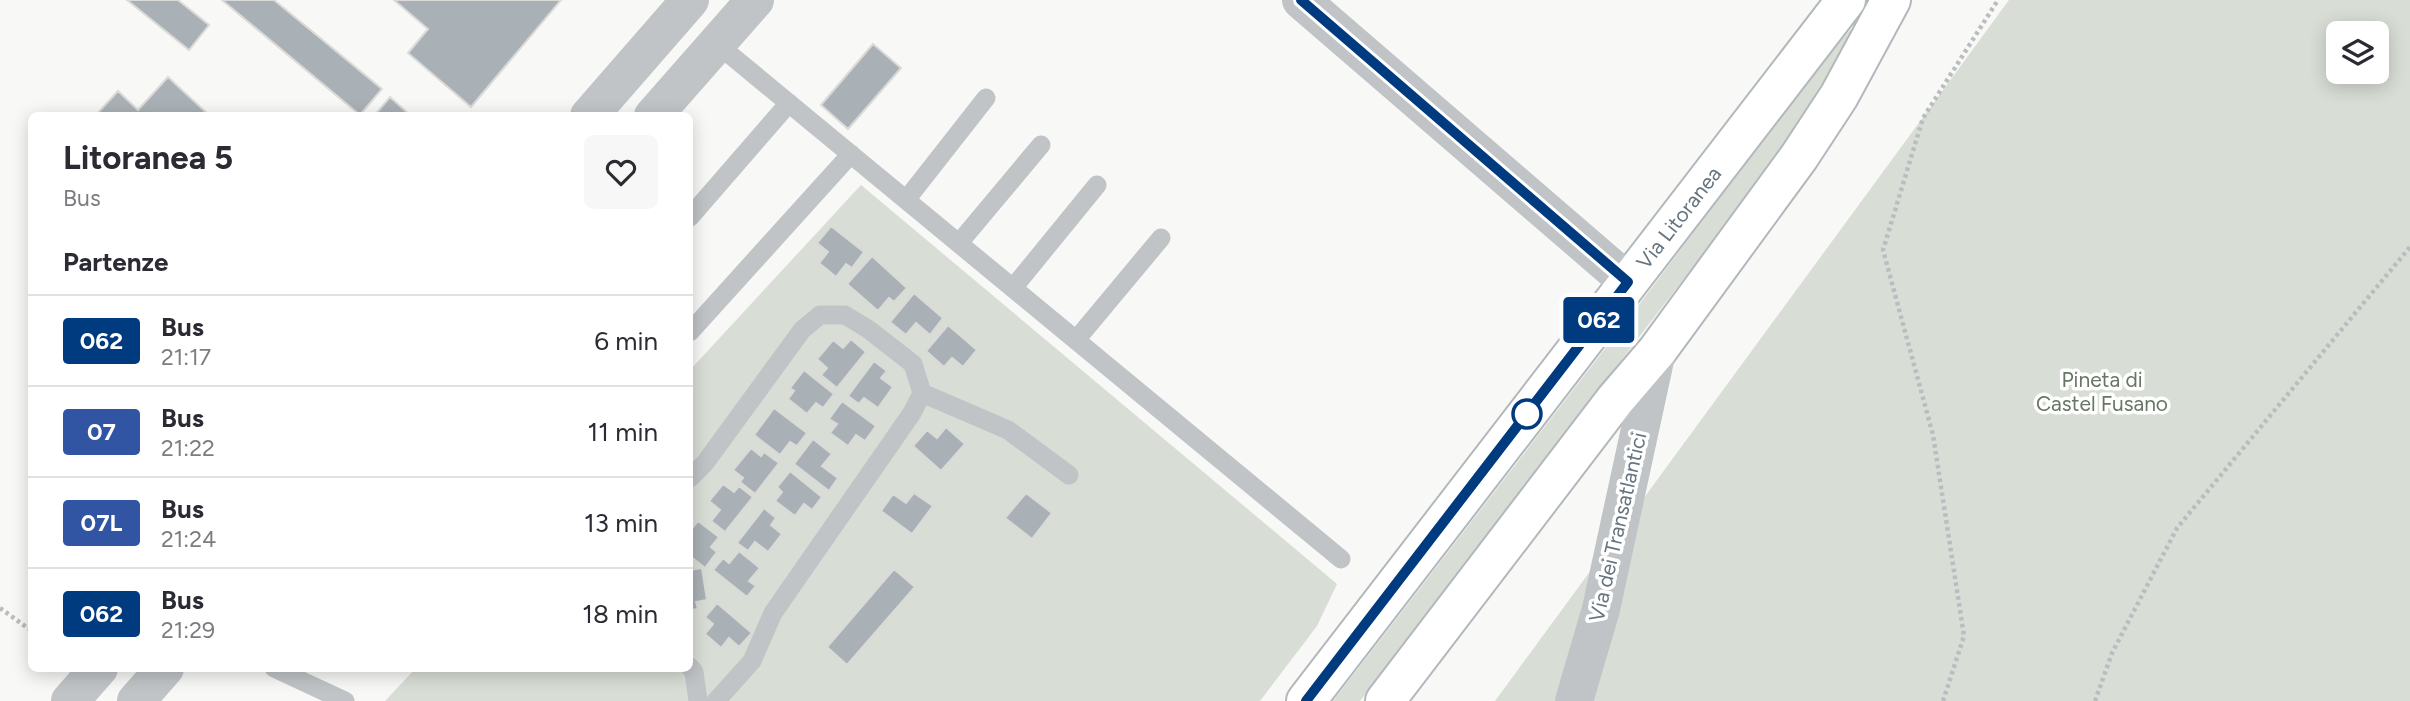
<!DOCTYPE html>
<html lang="it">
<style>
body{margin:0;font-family:Figtree,sans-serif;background:#f7f7f7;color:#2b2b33;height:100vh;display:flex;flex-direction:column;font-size:26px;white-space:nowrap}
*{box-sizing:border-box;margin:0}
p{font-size:23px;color:#7c7c81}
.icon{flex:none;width:38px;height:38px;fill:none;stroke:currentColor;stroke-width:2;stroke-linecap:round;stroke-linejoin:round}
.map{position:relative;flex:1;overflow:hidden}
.panel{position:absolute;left:28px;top:112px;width:665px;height:560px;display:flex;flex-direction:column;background:#fff;border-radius:10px;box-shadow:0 4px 18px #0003}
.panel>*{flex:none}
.badge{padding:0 14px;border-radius:5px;font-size:24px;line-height:46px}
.tools{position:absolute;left:2326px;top:21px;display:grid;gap:14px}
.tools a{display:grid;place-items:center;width:63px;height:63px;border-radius:10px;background:#fff;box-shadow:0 4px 18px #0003;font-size:35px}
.map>.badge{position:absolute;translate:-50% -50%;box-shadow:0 0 0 4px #fff}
h2{padding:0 35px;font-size:26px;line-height:63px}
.round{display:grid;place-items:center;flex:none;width:74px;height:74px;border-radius:10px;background:#f7f7f7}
.headline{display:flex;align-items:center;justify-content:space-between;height:119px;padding:0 35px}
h1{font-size:33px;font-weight:700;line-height:52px}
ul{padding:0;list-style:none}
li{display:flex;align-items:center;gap:21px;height:91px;padding:0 35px;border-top:2px solid #e1e1e2}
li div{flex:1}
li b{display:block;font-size:26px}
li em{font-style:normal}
li .badge{min-width:77px;font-weight:700;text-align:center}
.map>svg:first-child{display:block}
.green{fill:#d8ddd5;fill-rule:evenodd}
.building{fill:#aab1b6;stroke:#dadad8;stroke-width:2}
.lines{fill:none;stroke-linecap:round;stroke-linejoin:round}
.secondary-casing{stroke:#b2b8bc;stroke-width:42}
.path{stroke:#babdbf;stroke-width:4.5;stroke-dasharray:3.5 3.5;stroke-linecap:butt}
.lane{stroke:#c0c4c7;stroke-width:19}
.street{stroke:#c0c4c7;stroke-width:38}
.secondary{stroke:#fff;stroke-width:38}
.line-casing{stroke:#fff;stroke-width:16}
.line{stroke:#003b80;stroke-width:10}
.stop-dot{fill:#fff;stroke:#003b80;stroke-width:3.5}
.labels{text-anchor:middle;stroke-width:7;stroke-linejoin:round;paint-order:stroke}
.street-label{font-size:21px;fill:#66747f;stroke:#fff}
.park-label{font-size:21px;fill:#677764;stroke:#fff}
</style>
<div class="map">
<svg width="2410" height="701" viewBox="0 0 2410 701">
<rect width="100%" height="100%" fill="#f8f8f6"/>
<!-- green -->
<path class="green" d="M2009 0H2410V701H1495ZM2338 33H2376V72H2338Z
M1850 30 1852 32 1849 38C1821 87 1793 133 1761 178L1360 701H1333L1651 289 1814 71Z
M861 185 1337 584 1317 626 1260 701H385L415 669 690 668V370Z"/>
<!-- building -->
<path class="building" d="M127 0H178L209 25 189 50Z
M222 0H274L382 89 360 115Z
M394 0H561L471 107 408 53 428 29Z
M873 44 901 68 848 129 821 105Z
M168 77 210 116H95L118 91 138 110Z
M390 97 411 116H374Z
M831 226 864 252 852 268 846 264 836 277 819 263 828 252 817 243Z
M872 256 907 288 894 302 889 298 878 311 847 284Z
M914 293 943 318 930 335 916 323 906 335 890 322Z
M948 325 977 350 963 367 952 358 944 367 926 351Z
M851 339 866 352 837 388 821 375 827 368 817 359 833 340 843 348Z
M874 361 887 371 881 378 893 387 878 408 864 398 859 404 848 396Z
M804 370 834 394 823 408 816 403 807 414 788 399 794 391 790 388Z
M842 401 876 426 865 441 856 435 848 446 830 433 837 424 829 419Z
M774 408 807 433 797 446 790 442 780 455 754 435Z
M946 427 965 444 941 471 913 446 927 430 937 438Z
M813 439 832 454 822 466 838 478 829 491 794 464Z
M751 448 761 456 764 452 779 463 755 494 740 482 743 478 733 470Z
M790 471 822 497 812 510 804 504 795 516 775 501 782 492 777 487Z
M723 484 734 492 739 486 753 497 725 532 711 521 720 510 709 501Z
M914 493 933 506 912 534 881 511 893 494 906 503Z
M1026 493 1052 513 1032 539 1005 518Z
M764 508 776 518 771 525 782 534 768 552 755 542 748 551 737 543Z
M698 521 719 537 711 547 717 552 705 568 690 556V531Z
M739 551 760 568 749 581 756 586 747 597 713 570 723 558 729 563Z
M702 568 707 600 696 602 698 609 690 610V570Z
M894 569 915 587 847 665 827 647Z
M717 603 752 633 739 647 729 638 721 648 705 634 713 624 705 617Z"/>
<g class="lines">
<!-- secondary casing -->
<g class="secondary-casing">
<path id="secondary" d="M1306 701 1846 0
M1385 701 1615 400 1657 351 1799 157 1839 96 1891 0"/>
</g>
<!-- path -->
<path class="path" d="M0 608 29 629 32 625
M1943 701 1964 636 1933 435 1883 250 1923 118 1998 0
M2095 701 2112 653 2177 528 2410 247"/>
<!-- lane -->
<path class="lane" d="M716 43 1341 559
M906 200 986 98
M690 217 789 103
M959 243 1041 145
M1013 288 1097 185
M690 332 851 154
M1076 340 1161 238
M922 393 1008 430 1069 475
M690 478 705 463 802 330 820 315H845L868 329 913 364 922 393 912 413 773 613 752 661 716 701
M690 667 694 672 698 701
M274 668 345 701"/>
<!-- street -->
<path class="street" d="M1301 0 1628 282
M589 116 690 0
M653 116 755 0
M70 701 99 668
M136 701 165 668
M1574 701 1601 609 1657 351"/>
<!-- secondary -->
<use href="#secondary" class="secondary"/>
</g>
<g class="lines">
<!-- line casing -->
<g class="line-casing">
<path id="line" d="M1301 0 1628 282 1306 701"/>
</g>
<!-- line -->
<use href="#line" class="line"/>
</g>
<!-- markers -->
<circle class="stop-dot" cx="1527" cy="414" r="14"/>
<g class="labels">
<!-- street labels -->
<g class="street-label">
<text transform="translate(1679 218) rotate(-52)" y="7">Via Litoranea</text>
<text transform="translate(1618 527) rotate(-77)" y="7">Via dei Transatlantici</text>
</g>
<!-- park labels -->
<g class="park-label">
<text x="2102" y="387">Pineta di<tspan x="2102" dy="24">Castel Fusano</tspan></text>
</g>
</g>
</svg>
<div class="tools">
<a><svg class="icon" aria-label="layers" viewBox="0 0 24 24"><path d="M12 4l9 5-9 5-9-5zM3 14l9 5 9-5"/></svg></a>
</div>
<b class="badge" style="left:1599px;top:320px;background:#003b80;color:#fff">062</b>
<section class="panel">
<div class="headline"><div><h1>Litoranea 5</h1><p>Bus</p></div><a class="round"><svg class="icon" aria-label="heart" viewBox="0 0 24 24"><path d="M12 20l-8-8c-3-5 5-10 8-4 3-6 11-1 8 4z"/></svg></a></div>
<h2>Partenze</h2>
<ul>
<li><span class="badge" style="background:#003b80;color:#fff">062</span><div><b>Bus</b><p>21:17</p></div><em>6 min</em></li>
<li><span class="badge" style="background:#3155a3;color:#fff">07</span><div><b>Bus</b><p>21:22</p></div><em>11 min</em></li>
<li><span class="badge" style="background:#3155a3;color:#fff">07L</span><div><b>Bus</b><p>21:24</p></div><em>13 min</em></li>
<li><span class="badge" style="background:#003b80;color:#fff">062</span><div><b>Bus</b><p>21:29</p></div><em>18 min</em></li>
</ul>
</section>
</div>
